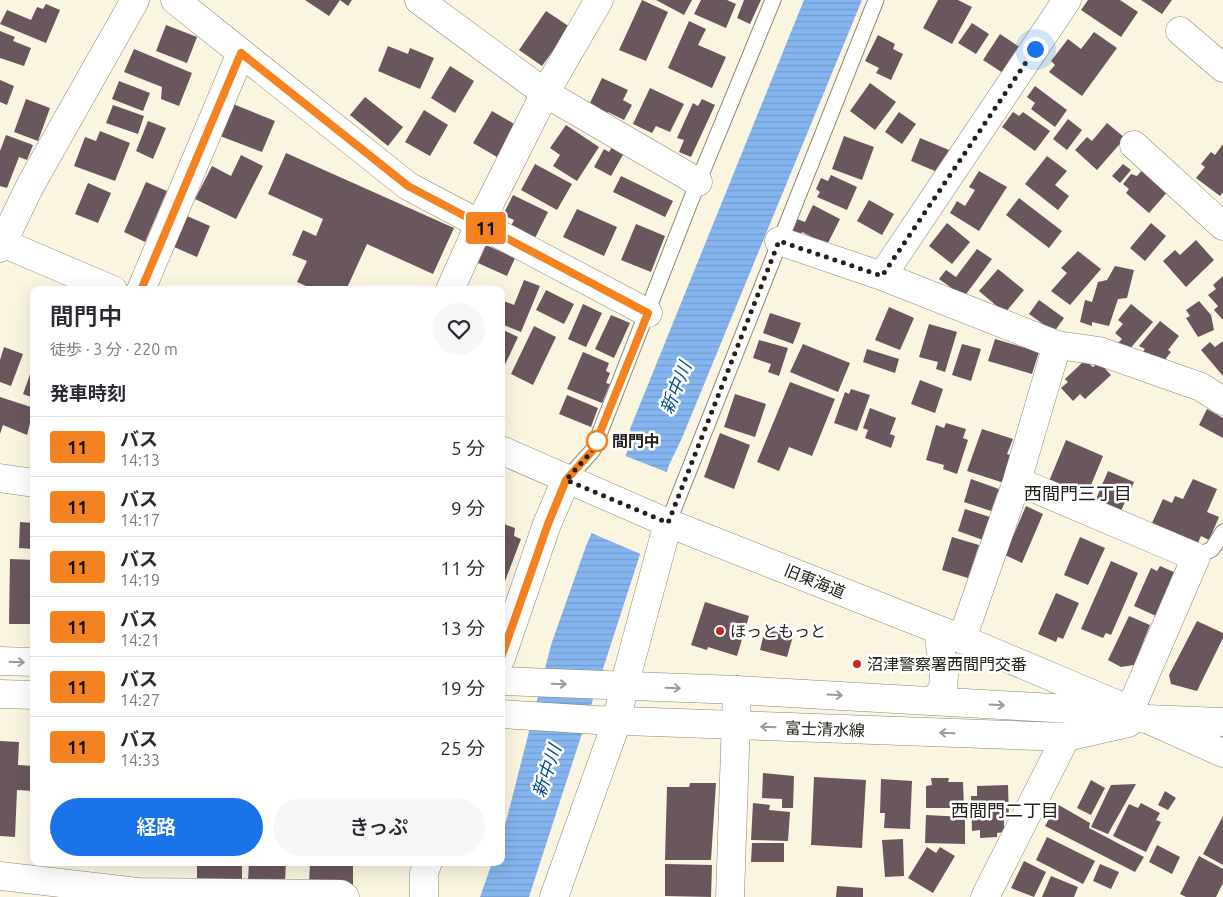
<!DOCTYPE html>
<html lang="ja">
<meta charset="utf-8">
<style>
body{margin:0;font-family:Ubuntu,"Noto Sans JP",sans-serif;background:#f7f7f7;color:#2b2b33;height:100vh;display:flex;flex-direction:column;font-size:19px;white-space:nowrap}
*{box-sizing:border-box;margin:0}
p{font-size:16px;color:#7c7c81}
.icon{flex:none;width:28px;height:28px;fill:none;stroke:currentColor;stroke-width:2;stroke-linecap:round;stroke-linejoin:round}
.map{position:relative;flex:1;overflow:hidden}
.details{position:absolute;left:30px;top:286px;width:475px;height:580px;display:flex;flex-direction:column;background:#fff;border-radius:10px;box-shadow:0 5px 20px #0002}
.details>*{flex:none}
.badge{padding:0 10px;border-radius:4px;font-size:18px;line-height:32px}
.you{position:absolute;width:25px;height:25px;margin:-12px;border:4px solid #fff;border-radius:50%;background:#1a73e8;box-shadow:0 0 0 8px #1a73e833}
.map>.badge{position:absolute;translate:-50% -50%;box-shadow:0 0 0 2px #fff}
h2{padding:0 20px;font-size:19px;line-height:45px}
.round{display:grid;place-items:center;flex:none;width:52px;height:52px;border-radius:26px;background:#f7f7f7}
.summary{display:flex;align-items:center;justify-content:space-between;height:85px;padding:0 20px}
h1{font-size:24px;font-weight:600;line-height:38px}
.action{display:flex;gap:10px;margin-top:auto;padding:10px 20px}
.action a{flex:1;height:58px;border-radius:30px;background:#1a73e8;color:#fff;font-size:20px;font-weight:600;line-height:58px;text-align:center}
.action a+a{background:#f7f7f7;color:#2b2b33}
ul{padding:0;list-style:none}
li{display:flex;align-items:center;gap:15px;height:60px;padding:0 20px;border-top:1px solid #e1e1e2}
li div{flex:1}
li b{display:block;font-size:19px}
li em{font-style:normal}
li .badge{min-width:55px;font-weight:700;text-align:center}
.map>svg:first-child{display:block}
.water{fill:url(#water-rules)}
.pier{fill:#faf5e1}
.building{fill:#6a575e}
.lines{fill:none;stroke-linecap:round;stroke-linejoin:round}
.service-casing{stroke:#8c8775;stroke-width:17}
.minor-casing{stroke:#8c8775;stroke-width:29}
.tertiary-casing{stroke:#8c8775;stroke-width:29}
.secondary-casing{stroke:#8c8775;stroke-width:29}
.service{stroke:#fff;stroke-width:15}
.minor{stroke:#fff;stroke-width:28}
.tertiary{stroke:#fff;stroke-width:28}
.secondary{stroke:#fff;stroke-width:28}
.oneway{stroke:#9c9b98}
.line-casing{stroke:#fff;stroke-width:11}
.line{stroke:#f58220;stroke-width:8}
.walk{stroke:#23211a;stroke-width:5;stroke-dasharray:0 9}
.stop-dot{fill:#fff;stroke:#f58220;stroke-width:2.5}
.poi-dot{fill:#ba2c21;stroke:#fff;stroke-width:2}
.labels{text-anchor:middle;stroke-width:5;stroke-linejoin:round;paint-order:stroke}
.stop-label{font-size:16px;font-weight:bold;fill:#23211a;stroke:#fff;text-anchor:start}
.street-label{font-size:16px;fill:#23211a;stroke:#fff}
.poi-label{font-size:16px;fill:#23211a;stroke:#fff;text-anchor:start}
.water-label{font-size:18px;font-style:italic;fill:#024b8f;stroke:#fff}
.neighbourhood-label{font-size:18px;fill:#23211a;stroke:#fff}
</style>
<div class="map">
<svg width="1223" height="897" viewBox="0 0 1223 897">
<defs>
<pattern id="water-rules" width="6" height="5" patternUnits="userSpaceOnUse" patternTransform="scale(1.25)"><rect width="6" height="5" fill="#85b5ef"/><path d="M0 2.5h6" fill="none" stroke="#739bcc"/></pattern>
</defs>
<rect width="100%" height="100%" fill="#faf5e1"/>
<!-- water -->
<path class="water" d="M804 0H862L682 438 669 465 529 897H480L492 863 501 862V835L507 818 551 645 586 546 631 443 630 429Z"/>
<!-- pier -->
<path class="pier" d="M623 455 669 473 643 555 589 532Z"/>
<!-- building -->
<path class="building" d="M305 0H352L348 6 340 0 329 16Z
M642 0 668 12 646 61 619 50Z
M656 0H692L684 15Z
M701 0H727L736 4 726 28 694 14Z
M744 0H761L750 24 737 18Z
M938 0H958L972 7 952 44 923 28Z
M1088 0H1120L1138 12 1121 37 1081 10Z
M1141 0H1172L1162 14Z
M46 4 60 10 46 43 0 24 7 10 31 20 37 7 43 9Z
M546 11 570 27 542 66 519 50Z
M689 21 706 29 698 45 726 57 712 88 668 68Z
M972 23 989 34 976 54 958 43Z
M166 25 197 37 187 63 156 51Z
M0 31 15 37 13 41 31 48 24 66 0 58Z
M1094 32 1117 48 1082 96 1049 72 1055 65 1051 61 1068 39 1081 49Z
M1000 34 1021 48 1003 73 983 60Z
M878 35 895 44 893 49 903 54 891 80 876 73 879 68 865 61Z
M388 46 408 54 410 48 434 58 420 89 378 71Z
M134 49 192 73 179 106 161 99 162 87 124 72Z
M450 66 474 81 455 113 431 98Z
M602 78 628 90 623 100 632 105 624 120 608 112 605 118 594 112 595 106 590 103Z
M0 80 14 86 7 105 0 102Z
M119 81 150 93 143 111 112 99Z
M870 83 896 102 875 130 850 111Z
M1035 86 1067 110 1055 127 1031 109 1035 103 1027 97Z
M650 88 684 104 670 132 656 126 652 133 633 124Z
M365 97 403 127 388 146 350 115Z
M26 99 50 108 38 141 14 132Z
M702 99 715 105 691 157 679 152 684 140 677 138 693 103 698 106Z
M233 104 275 121 262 152 220 136Z
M113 105 144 116 138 134 106 123Z
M424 110 448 125 430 156 405 142Z
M492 111 516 125 497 157 473 143Z
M899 112 916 124 902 144 885 132Z
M1013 112 1019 116 1023 112 1050 131 1035 151 1002 127Z
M1068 119 1082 130 1067 150 1053 139Z
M148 121 166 128 153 159 136 151Z
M1107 123 1125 138 1097 170 1075 150 1087 137 1092 141Z
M566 125 599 147 577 181 553 166 560 155 550 148Z
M100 131 130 143 115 181 74 166 85 137 96 141Z
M6 135 33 145 27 160 19 157 7 188 0 186V151Z
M844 136 874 147 862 180 832 169Z
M920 138 949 150 940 173 911 161Z
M1223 144V192L1220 196 1196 178 1205 167 1201 164 1211 152 1215 155Z
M612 147 624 153 611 176 594 167 604 149 609 152Z
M286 153 454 228 433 274 367 244 346 290H315L297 282 307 261 292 255 303 230 316 236 323 219 268 194Z
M241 155 263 166 236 219 195 199 212 166 231 176Z
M1047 156 1067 171 1055 185 1069 196 1058 210 1025 184Z
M535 164 572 184 557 210 521 190Z
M1123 164 1131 170 1120 183 1112 176Z
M1144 168 1170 189 1149 213 1126 193 1129 189 1123 184 1131 174 1137 176Z
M979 171 1007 187 979 231 950 213 957 201 965 206 975 190 969 187Z
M831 175 857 187 847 210 817 197 820 192 816 189 821 178 828 181Z
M621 176 673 201 665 217 613 192Z
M146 182 167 191 145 242 124 232Z
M88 183 111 193 98 223 75 214Z
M513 195 548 212 535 238 511 226 514 220 503 215Z
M1019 198 1062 231 1049 248 1006 215Z
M869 200 894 214 882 235 857 221Z
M813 205 840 219 827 245 802 232 799 238 789 234 797 219 805 222Z
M577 209 617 227 604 256 563 237Z
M187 216 210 226 197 257 174 247Z
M947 223 970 242 952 264 929 246Z
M1151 223 1166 236 1145 261 1130 248Z
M636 224 665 236 651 272 621 260Z
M1196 240 1214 260 1186 287 1163 261 1175 250 1180 255Z
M486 245 515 258 507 276 478 263Z
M977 249 992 259 964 297 939 279 946 270 956 277Z
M1078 251 1101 269 1070 305 1051 291 1067 273 1061 268Z
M1115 266 1134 270 1127 298 1118 299 1109 326 1092 322V326L1080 322 1085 300 1092 302 1098 282 1107 280Z
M998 269 1024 290 1005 313 979 291Z
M1223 276V320L1214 310 1218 306 1208 295 1216 289 1213 285Z
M524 280 540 286 521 332 501 324V307L504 301 514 305Z
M546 290 574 304 564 324 536 310Z
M1039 300 1064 318 1054 332 1029 314Z
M1199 301 1211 315 1214 330 1198 337 1186 318 1190 316 1186 310Z
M583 304 602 313 586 347 568 339Z
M1131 304 1153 322 1128 351 1118 343 1122 339 1115 333 1123 324 1118 320Z
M889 307 914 318 900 350 875 340Z
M770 313 801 323 793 344 763 333Z
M611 315 630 323 614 358 595 349Z
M1160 321 1179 336 1168 350 1171 352 1163 362 1142 353 1145 349 1139 346Z
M929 324 957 332 945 372 936 369 938 362 919 357Z
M534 326 556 337 533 385 511 374Z
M501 329 518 337 501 373Z
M995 339 1039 352 1032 374 988 361Z
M759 340 788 348 779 376 768 372 771 364 753 358Z
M1223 341V376L1201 350 1210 342 1215 347Z
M803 344 850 363 838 392 790 372Z
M962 344 981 349 971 381 952 375Z
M4 347 23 354 11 386 0 382V360Z
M867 349 899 359 895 373 863 362Z
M583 352 609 363 606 371 610 373 606 383 610 384 602 403 567 389Z
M1085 360 1093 367 1099 362 1111 375 1085 399 1080 394 1073 401 1061 388 1068 382 1065 379Z
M34 363V398L23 394Z
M920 380 943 389 935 413 911 404Z
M790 382 835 399 812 456 789 447 779 471 757 462Z
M851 389 870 395 857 431 834 423 845 392 849 394Z
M735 394 766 404 755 437 724 427Z
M567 395 598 408 591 427 559 414Z
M0 397 34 408 27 435 3 425 0 434Z
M870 408 896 418 890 434 895 436 891 448 865 438 868 430 863 428Z
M1207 409 1223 418V438L1199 425Z
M946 423 966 429 963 438 968 440 957 474 943 469 944 465 926 460 936 425 944 428Z
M982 429 1013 439 1007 454 1013 456 1004 483 967 471Z
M720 433 750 445 734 489 704 477Z
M1066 440 1103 456 1084 502 1047 486Z
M1108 471 1134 482 1121 511 1096 499Z
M971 479 999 489 991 511 964 502Z
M1193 479 1217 489 1207 512 1219 517 1209 540 1201 536 1198 543 1152 523 1163 499 1172 503 1175 496 1183 499Z
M1026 506 1043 514 1022 563 1005 555Z
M965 509 990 517 983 540 958 531Z
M20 522 34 523V549L19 548Z
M501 523 515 528 514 536 521 539 505 581 501 580Z
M952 537 979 545 968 578 942 570Z
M1080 537 1105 548 1088 585 1064 575Z
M10 559 34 560V624H9Z
M1111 561 1138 573 1111 635 1106 633 1103 638 1081 629Z
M1160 566 1176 573 1156 616 1134 606 1151 568 1157 571Z
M1056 593 1079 603 1063 639 1058 637 1056 642 1038 634Z
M705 602 749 616 737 656 708 647 707 650 691 645Z
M1129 616 1150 625 1134 665 1121 667 1108 660Z
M1197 621 1223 633V638L1197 691 1171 684 1169 675Z
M765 629 793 636 787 657 760 650Z
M0 741 19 742 18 765 34 766V791L17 790 15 837 0 836Z
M763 773 794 776 793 808H782V799L762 798Z
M814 777 866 780 862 848 811 845Z
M931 778H949L948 782H963L964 808H926V786L932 785Z
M881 779 912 781 910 829 884 828 885 813H880Z
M1091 780 1105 788 1091 815 1077 808Z
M690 783H716L711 860H665L667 787H689Z
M1136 784 1108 834 1091 827 1111 785Z
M1008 785 1009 817H1004V832L997 833V837L980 838V830L972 831 971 796H977V786Z
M1165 791 1176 798 1168 810 1158 805Z
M753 803 770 805 769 810 790 812 788 841 751 840Z
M1141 803 1160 813 1156 820 1161 822 1146 852 1113 836 1129 804 1138 808Z
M1057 804 1090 823 1089 828 1144 857 1135 872 1045 826Z
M926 815 965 817V844L925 843Z
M1223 816V865L1203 854Z
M1047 837 1095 861 1083 884 1036 860Z
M903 839 904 876 885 877 882 840Z
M752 843H784V862H751Z
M1157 845 1180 857 1172 874 1149 862Z
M927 847 936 853 940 847 955 856 933 893 908 878Z
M1199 856 1223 869V883L1216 897H1186L1180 894Z
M1024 861 1046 872 1034 897 1011 888Z
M197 862H242V879H197Z
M249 862H286L285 882 248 880Z
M310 862H353V885L309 884Z
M665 864 712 865 711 897 665 896Z
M1100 864 1119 872 1111 889 1093 881Z
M1051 876 1078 887 1074 897H1042Z
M837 886 863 888V897H836Z"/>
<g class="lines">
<!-- service casing -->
<g class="service-casing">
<path id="service" d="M566 480 593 450 698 182 773 0
M668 523 876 0
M1196 557 1212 549 1223 532"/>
</g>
<!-- minor casing -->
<g class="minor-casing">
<path id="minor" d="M175 0 408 186 648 313
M419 0 545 93 698 182
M1180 31 1223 68
M1134 145 1223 226
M779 241 882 276 1057 345 1099 351 1201 387 1223 401
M0 248 31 184 135 0
M882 276 1067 0
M141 290 241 53
M450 290 479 225 545 93 599 0
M0 478 34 483
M1017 481 1196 557 1130 710
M962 639 1017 481 1057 345
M501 658 547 524 566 480
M0 876 138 892 341 894 345 897
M424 897V873L428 862
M730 897 737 690
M985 897 1066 737"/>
</g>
<!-- tertiary casing -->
<g class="tertiary-casing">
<path id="tertiary" d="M0 242 113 290
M501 450 668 523 962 639 1130 710
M1147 719 1223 753
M554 897 617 721 624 686 668 523"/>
</g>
<!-- secondary casing -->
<g class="secondary-casing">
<path id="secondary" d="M0 661 34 662
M501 681 737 690 1071 709 1147 719 1223 722
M0 694 34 695
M933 701 943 689 944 674 938 630
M501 714 596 720 1066 737 1128 723"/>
</g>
<!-- service -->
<use href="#service" class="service"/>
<!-- minor -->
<use href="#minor" class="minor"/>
<!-- tertiary -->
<use href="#tertiary" class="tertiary"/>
<!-- secondary -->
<use href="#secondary" class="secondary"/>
</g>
<!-- one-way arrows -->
<defs><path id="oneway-shaft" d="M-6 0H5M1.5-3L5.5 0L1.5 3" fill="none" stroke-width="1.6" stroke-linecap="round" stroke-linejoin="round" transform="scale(1.25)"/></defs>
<g class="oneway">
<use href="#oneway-shaft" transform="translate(17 662) rotate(2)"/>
<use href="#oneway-shaft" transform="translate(559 684) rotate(2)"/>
<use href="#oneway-shaft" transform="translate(673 688) rotate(2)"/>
<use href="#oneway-shaft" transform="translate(835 695) rotate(3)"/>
<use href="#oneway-shaft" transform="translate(997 705) rotate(3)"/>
<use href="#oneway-shaft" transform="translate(768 727) rotate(-178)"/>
<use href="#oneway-shaft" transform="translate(947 733) rotate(-178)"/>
</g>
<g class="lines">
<!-- line casing -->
<g class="line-casing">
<path id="line" d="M141 290 241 53 408 186 648 313 593 450 566 480 548 524 501 658"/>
</g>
<!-- line -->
<use href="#line" class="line"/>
<!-- walk -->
<path class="walk" d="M597 441 600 433 593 450 566 480 668 523 779 241 882 276 1035 49"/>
</g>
<!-- markers -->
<circle class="stop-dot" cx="597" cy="441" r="10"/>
<g class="poi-dot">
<circle cx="720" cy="631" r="5"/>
<circle cx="857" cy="664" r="5"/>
</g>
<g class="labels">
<!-- stop labels -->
<g class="stop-label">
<text x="612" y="447">間門中</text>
</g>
<!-- street labels -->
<g class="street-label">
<text transform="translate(815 581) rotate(22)" y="6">旧東海道</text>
<text transform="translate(825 729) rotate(2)" y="6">富士清水線</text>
</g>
<!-- poi labels -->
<g class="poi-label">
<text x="730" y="637">ほっともっと</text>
<text x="867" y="670">沼津警察署西間門交番</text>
</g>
<!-- water labels -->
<g class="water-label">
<text transform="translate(676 388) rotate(-68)" y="6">新中川</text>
<text transform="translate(547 771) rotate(-71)" y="6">新中川</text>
</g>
<!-- neighbourhood labels -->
<g class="neighbourhood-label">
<text x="1078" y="500">西間門三丁目</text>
<text x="1005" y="817">西間門二丁目</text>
</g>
</g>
</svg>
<div class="you" style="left:1035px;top:49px"></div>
<b class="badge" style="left:486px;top:228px;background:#f58220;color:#111">11</b>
<section class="details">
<div class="summary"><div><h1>間門中</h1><p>徒歩 · 3 分 · 220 m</p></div><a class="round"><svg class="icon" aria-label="heart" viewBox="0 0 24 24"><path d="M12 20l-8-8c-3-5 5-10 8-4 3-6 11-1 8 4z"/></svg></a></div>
<h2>発車時刻</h2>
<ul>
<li><span class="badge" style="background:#f58220;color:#111">11</span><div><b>バス</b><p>14:13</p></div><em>5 分</em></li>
<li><span class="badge" style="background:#f58220;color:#111">11</span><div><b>バス</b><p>14:17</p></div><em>9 分</em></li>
<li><span class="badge" style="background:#f58220;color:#111">11</span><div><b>バス</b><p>14:19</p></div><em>11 分</em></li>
<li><span class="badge" style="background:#f58220;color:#111">11</span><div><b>バス</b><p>14:21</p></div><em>13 分</em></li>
<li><span class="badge" style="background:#f58220;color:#111">11</span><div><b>バス</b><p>14:27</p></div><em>19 分</em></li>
<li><span class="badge" style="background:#f58220;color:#111">11</span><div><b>バス</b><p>14:33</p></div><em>25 分</em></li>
</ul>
<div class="action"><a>経路</a><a>きっぷ</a></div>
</section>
</div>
